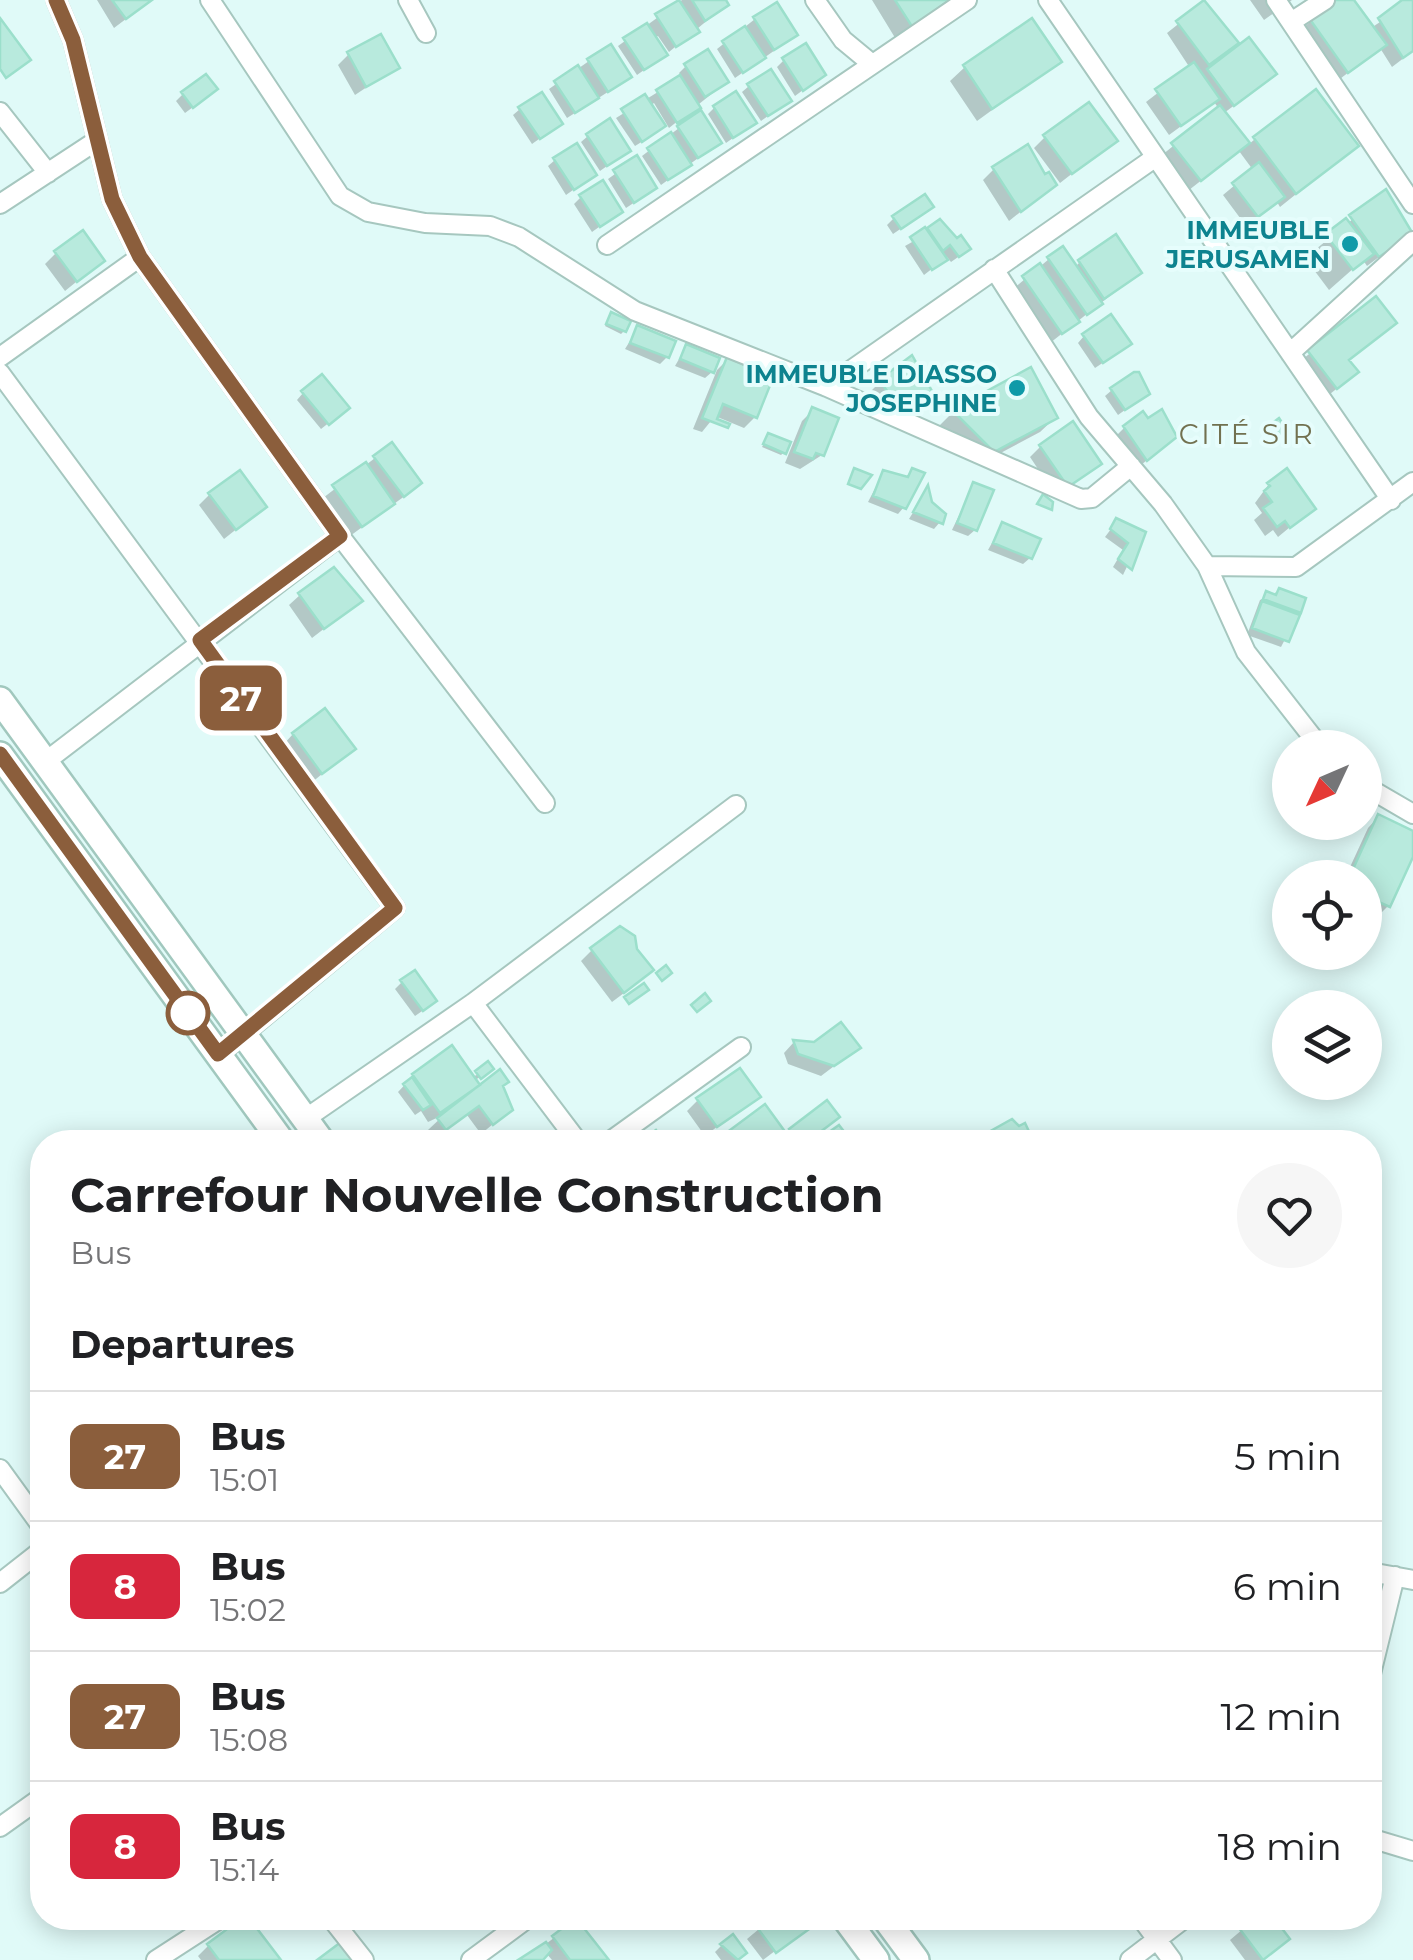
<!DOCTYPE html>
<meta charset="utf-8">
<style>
body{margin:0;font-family:Montserrat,sans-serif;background:#f6f6f6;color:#202124;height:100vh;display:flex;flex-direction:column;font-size:38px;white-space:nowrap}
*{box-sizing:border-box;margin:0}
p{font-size:32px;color:#757577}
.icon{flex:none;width:55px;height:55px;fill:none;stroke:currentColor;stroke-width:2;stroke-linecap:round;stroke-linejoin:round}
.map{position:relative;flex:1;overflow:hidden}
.sheet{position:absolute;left:30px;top:1130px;width:1352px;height:800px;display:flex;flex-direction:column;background:#fff;border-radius:40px;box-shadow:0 5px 25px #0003}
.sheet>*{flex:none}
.badge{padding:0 20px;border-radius:15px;font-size:35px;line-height:65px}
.needle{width:65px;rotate:226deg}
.tools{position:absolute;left:1272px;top:730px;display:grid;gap:20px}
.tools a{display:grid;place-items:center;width:110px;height:110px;border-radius:50%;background:#fff;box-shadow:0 5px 25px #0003;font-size:50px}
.map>.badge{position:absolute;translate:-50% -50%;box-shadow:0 0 0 5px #fff}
h2{padding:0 40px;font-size:38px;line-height:90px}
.round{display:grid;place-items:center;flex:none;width:105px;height:105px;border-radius:52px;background:#f6f6f6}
.head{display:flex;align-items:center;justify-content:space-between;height:170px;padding:0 40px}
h1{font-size:48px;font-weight:700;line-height:75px}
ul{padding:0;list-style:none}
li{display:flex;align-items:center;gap:30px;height:130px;padding:0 40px;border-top:2px solid #e0e0e0}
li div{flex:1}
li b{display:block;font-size:38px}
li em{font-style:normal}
li .badge{min-width:110px;font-weight:700;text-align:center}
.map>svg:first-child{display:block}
.shadow{fill:#0003}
.building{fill:#b8eadd;stroke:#9bdfcb;stroke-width:2.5}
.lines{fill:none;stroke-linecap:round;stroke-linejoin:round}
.street-casing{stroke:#a6c7bf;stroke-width:22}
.secondary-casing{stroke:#a1c8be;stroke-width:30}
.street{stroke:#fff;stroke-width:18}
.secondary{stroke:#fff;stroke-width:25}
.line-casing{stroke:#fff;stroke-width:22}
.line{stroke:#8b5e3c;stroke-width:15}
.culture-dot{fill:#0f9aa8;stroke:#e6fdfc;stroke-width:4}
.stop-dot{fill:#fff;stroke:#8b5e3c;stroke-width:5}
.labels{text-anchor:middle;stroke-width:8;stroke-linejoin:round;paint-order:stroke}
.culture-label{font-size:25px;font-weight:bold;fill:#0d838f;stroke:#e6fdfc;text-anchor:end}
.neighbourhood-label{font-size:28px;letter-spacing:2.5px;fill:#727150;stroke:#e6fdfc}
</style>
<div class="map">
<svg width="1413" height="1960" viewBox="0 0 1413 1960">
<rect width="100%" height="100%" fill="#e0faf8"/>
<!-- shadow -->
<path class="shadow" d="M97 0H151L114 28Z
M682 0H723L726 5 669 52 658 36 654 38 665 55 637 75 618 46Z
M872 0H947L897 41Z
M1250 0H1292L1264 20Z
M1339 0H1351L1371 28 1413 0V51L1392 67 1380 48 1336 82 1300 30Z
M1206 2 1263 84 1224 113 1248 145 1255 139 1356 146 1280 207 1277 202 1246 226 1223 195 1253 170 1239 151 1189 190 1162 155 1219 109 1214 102 1169 135 1146 102 1190 68 1167 33Z
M755 19 788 41 735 78 717 49Z
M349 54 397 67 355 95 338 65Z
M784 60 823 75 795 96 777 67Z
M589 61 622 83 567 118 549 89Z
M1058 62 977 121 950 81 965 67Z
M686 66 719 88 669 128 654 103 650 106 656 133 635 146 616 118 682 77 679 73Z
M749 86 789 101 761 121 742 92Z
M183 94 208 96 185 113 176 101Z
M714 108 754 123 726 143 708 114Z
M520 109 560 124 532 144 513 115Z
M679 128 719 143 661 185 642 156Z
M588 136 628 151 600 171 581 142Z
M1045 137 1114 141 1060 183 1034 148Z
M636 159 647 194 626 208 608 179Z
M555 160 594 175 566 195 548 166Z
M994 169 1044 178 1054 185 1009 221 983 180Z
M1385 193 1412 232 1367 266 1363 260 1329 290 1305 258Z
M581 197 620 212 592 232 574 204Z
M924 213 893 234 887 225 894 218Z
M944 224 961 255 951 262 947 257 924 275 905 246Z
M56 253 102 261 65 291 45 264Z
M1049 259 1075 267 1080 262 1139 273 1050 343 1013 289Z
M1376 300 1347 361 1345 382 1325 398 1298 363Z
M609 318 624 331 621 334 605 326Z
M638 328 667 357 660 364 625 349Z
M1084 336 1122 350 1095 368 1078 343Z
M686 347 712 372 705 378 675 366Z
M727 360 755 417 744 428 715 416 702 432 693 429 717 370Z
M1030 370 1055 418 1040 432 978 465 939 426 953 412Z
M880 382 929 391 890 420 870 392Z
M1112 390 1147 394 1118 415 1105 396Z
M303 393 340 414 321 429 297 400Z
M813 410 822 455 800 469 785 463 802 421Z
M1161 412 1175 437 1135 470 1114 438 1124 428 1147 422Z
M769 435 791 445 781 455 762 447Z
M1040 447 1099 463 1056 496 1030 457Z
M375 458 413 490 350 536 323 498Z
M912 471 904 507 898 514 868 502 883 473 906 477Z
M974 484 975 530 968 536 952 530Z
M1269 484 1313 508 1278 537 1273 530 1265 536 1254 520 1262 513 1255 503Z
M927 490 940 522 934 529 909 519Z
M210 494 264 507 224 539 199 505Z
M1117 521 1143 533 1123 575 1113 567 1123 550 1105 537Z
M1002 525 1030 558 1023 564 988 550Z
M1279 591 1299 612 1281 647 1247 635 1260 600Z
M300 595 360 601 312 638 289 605Z
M293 734 353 749 311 783 283 745Z
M1378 817 1413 833V851L1388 906 1377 917 1365 911V878H1345L1368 828Z
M592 950 640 981 612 1002 581 961Z
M402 982 428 1007 415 1016 395 989Z
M794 1042 858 1048 821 1076 788 1064 784 1053Z
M491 1069 474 1081 510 1110 481 1134 467 1115 434 1139 428 1130 445 1114 428 1122 421 1111 415 1115 398 1092 414 1075 472 1077Z
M757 1096 705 1136 687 1111 698 1100Z
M826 1104 830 1123 805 1142H788L784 1138Z
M1011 1122 1030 1139 1026 1142 982 1141Z
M246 1918 278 1960H201L198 1956 209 1945Z
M772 1918H802L808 1926 763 1960 747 1939Z
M1256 1918H1271L1287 1939 1262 1960H1245L1230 1940Z
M576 1921 606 1960H552L546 1953 538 1960H525Z
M722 1945 743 1953 736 1960H721L715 1952Z"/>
<!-- building -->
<path class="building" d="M112 0H152L126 19Z
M679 0 700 32 676 47 655 14Z
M692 0H726L729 5 705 21Z
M895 0H949L913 28Z
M1204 0 1239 43 1209 65 1176 21Z
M1334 0H1354L1387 45 1348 73 1309 18Z
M1402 0H1413V51L1403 58 1378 18Z
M777 2 798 35 774 50 753 17Z
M0 18 31 60 6 78 0 69Z
M1032 18 1062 62 992 109 963 65Z
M647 23 668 55 644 70 623 38Z
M745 26 766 58 743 73 722 41Z
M381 34 400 68 366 87 347 52Z
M1249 37 1277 74 1234 106 1207 69Z
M806 43 826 75 803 91 782 58Z
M611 44 632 77 608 92 587 59Z
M708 49 729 82 705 97 684 64Z
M1194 62 1220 99 1181 126 1155 89Z
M578 65 599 98 575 113 554 81Z
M771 69 792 101 768 116 747 84Z
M206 74 218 89 193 108 181 92Z
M680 75 701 108 677 123 656 90Z
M1316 89 1359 146 1296 194 1253 137Z
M736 91 757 123 733 138 713 106Z
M542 92 563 124 540 139 518 107Z
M645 94 666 126 642 142 621 109Z
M1089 102 1118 141 1072 174 1043 135Z
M1220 105 1250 143 1201 181 1171 143Z
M701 110 722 143 698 158 677 126Z
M610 118 631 151 607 166 586 134Z
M671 132 692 165 668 180 647 148Z
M577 143 597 175 574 190 553 158Z
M1028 144 1045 174 1049 172 1057 185 1021 212 992 167Z
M637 155 657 188 634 203 613 170Z
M1259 162 1285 197 1258 217 1232 183Z
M603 180 623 212 600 227 579 195Z
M1386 189 1413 234 1379 257 1349 215Z
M925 194 934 207 901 229 892 216Z
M1346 218 1374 254 1353 270 1325 234Z
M940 219 957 238 961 235 971 249 959 257 950 245 943 251 927 228Z
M925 227 948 260 932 270 910 237Z
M83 230 105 261 77 282 54 251Z
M1116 234 1142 273 1104 299 1078 260Z
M1063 246 1103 304 1087 315 1047 257Z
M1040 263 1080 322 1062 334 1022 276Z
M1376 296 1397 323 1349 360 1359 372 1337 389 1307 350Z
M611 312 631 321 626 332 606 324Z
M1111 314 1132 344 1103 363 1082 334Z
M637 325 676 341 669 358 630 343Z
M686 344 720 358 714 373 680 359Z
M912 355 932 391 902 411 879 380Z
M727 357 773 378 757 418 723 404 717 419 730 424 728 428 702 418Z
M1031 367 1058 418 994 452 952 410Z
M1134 372H1139L1150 394 1125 410 1110 388Z
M322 374 350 408 329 425 301 391Z
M812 407 839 418 824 456 816 453 813 459 794 452Z
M1162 409 1177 437 1147 461 1123 426 1143 411 1148 418Z
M1279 418 1289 433 1282 438 1271 424Z
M1073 421 1102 464 1068 487 1039 445Z
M768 433 791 442 786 454 763 444Z
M392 442 422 483 404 497 373 456Z
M366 462 395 504 362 527 332 485Z
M854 468 872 475 861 489 848 484Z
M912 468 925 473 906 509 873 496 883 470 908 477Z
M1287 468 1316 509 1290 528 1285 521 1277 527 1263 508 1272 502 1264 491 1270 486 1267 483Z
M240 470 267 507 236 530 208 493Z
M973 482 994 490 977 531 957 523Z
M928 485 932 502 946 514 943 524 913 512Z
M1043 494 1053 502 1052 510 1037 504Z
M1116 518 1146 532 1132 570 1118 559 1128 543 1110 529Z
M1002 522 1041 539 1032 559 993 543Z
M334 567 363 601 324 629 298 593Z
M1279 588 1306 598 1301 613 1263 599 1266 591 1276 595Z
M1262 601 1300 615 1289 642 1252 628Z
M325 708 356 749 322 774 292 733Z
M1378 814 1413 831V857L1390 907 1365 896V878H1349Z
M620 926 635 936 637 949 654 970 624 993 590 948Z
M666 965 672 973 662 981 656 973Z
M415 970 437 1001 423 1011 400 980Z
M644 983 649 990 629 1004 624 997Z
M705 993 711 1001 697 1012 691 1005Z
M841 1022 861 1048 834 1066 798 1054 793 1040 814 1042Z
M452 1045 480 1085 440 1113 412 1074Z
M488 1061 494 1069 481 1079 475 1071Z
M740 1068 761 1097 717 1127 696 1098Z
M500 1069 509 1082 503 1086 513 1110 493 1125 479 1106 446 1130 437 1118Z
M412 1077 431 1105 423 1110 403 1084Z
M827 1100 840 1117 807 1142H799L789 1129Z
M765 1104 786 1133 772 1142H726L722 1136Z
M1012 1119 1019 1126 1025 1123 1033 1140 1021 1142 1012 1134 1005 1142H997L987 1133Z
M839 1125 852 1142H815Z
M656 1130 666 1142H639Z
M242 1918H249L281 1960H219L207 1944Z
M576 1918 609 1960H570L552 1936Z
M768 1918H805L812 1927 776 1953 756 1926Z
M1252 1918H1274L1290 1939 1263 1960 1239 1928Z
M733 1934 747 1953 738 1960 720 1944Z
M345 1939 360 1960H317Z
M546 1942 552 1950 543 1960H518Z"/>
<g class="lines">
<!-- street casing -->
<g class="street-casing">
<path id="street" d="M56 0 73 40 112 199 140 257 340 536 545 803
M210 0 340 196 368 212 425 223 490 226 519 237 635 311 827 387 1081 499 1092 498 1131 466
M408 0 426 33
M815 0 843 40 872 64
M1048 0 1391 500
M1276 0 1413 204
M1291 22 1325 0
M0 112 48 173
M0 204 96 141
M607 245 967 0
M994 269 1089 417 1163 504 1207 566 1246 652 1321 748
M1290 353 1413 241
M0 357 140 257
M0 373 395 908 218 1055
M827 387 1153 159
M1207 566 1296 567 1413 482
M45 762 340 536
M1365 786 1413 814
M473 1003 578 1142
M305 1119 473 1003 736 805
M609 1142 741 1047
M0 1469 42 1527
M1370 1572 1413 1580
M0 1583 42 1550
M1370 1678 1395 1576
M0 1827 42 1797
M1370 1838 1413 1851
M331 1918 364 1960
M1141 1918 1172 1960
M156 1960 221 1918
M471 1960 528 1918
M1130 1960 1185 1918"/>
</g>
<!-- secondary casing -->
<g class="secondary-casing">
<path id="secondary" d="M0 700 322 1142
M0 755 282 1142
M845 1918 876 1960
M885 1918 916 1960"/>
</g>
<!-- street -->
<use href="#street" class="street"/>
<!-- secondary -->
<use href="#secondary" class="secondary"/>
</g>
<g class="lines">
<!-- line casing -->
<g class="line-casing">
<path id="line" d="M0 754 218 1054 395 908 200 640 340 536 140 257 112 199 73 40 56 0"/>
</g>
<!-- line -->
<use href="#line" class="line"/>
</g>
<!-- markers -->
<g class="culture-dot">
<circle cx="1350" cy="244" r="10"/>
<circle cx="1017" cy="388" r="10"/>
</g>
<circle class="stop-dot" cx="188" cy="1013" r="20"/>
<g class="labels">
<!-- culture labels -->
<g class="culture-label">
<text x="1330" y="239">IMMEUBLE<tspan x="1330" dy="29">JERUSAMEN</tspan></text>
<text x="997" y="383">IMMEUBLE DIASSO<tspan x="997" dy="29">JOSEPHINE</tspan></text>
</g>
<!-- neighbourhood labels -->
<g class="neighbourhood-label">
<text x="1247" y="444">CITÉ SIR</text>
</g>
</g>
</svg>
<div class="tools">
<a><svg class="needle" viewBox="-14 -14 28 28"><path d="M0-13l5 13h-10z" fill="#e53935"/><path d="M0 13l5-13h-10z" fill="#757577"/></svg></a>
<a><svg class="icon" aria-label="locate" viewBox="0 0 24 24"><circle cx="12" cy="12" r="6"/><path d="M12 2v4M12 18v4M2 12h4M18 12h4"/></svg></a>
<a><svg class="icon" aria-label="layers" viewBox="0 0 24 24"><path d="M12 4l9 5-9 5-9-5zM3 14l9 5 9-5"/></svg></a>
</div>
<b class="badge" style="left:241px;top:698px;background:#8b5e3c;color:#fff">27</b>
<section class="sheet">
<div class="head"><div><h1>Carrefour Nouvelle Construction</h1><p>Bus</p></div><a class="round"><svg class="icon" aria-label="heart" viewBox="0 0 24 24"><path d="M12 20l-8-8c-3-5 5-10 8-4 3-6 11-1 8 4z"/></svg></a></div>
<h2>Departures</h2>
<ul>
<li><span class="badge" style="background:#8b5e3c;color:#fff">27</span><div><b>Bus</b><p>15:01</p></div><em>5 min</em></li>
<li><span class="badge" style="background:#d7263d;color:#fff">8</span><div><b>Bus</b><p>15:02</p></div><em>6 min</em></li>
<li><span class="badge" style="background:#8b5e3c;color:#fff">27</span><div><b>Bus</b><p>15:08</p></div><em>12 min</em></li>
<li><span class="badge" style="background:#d7263d;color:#fff">8</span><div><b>Bus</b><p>15:14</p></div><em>18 min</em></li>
</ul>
</section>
</div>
